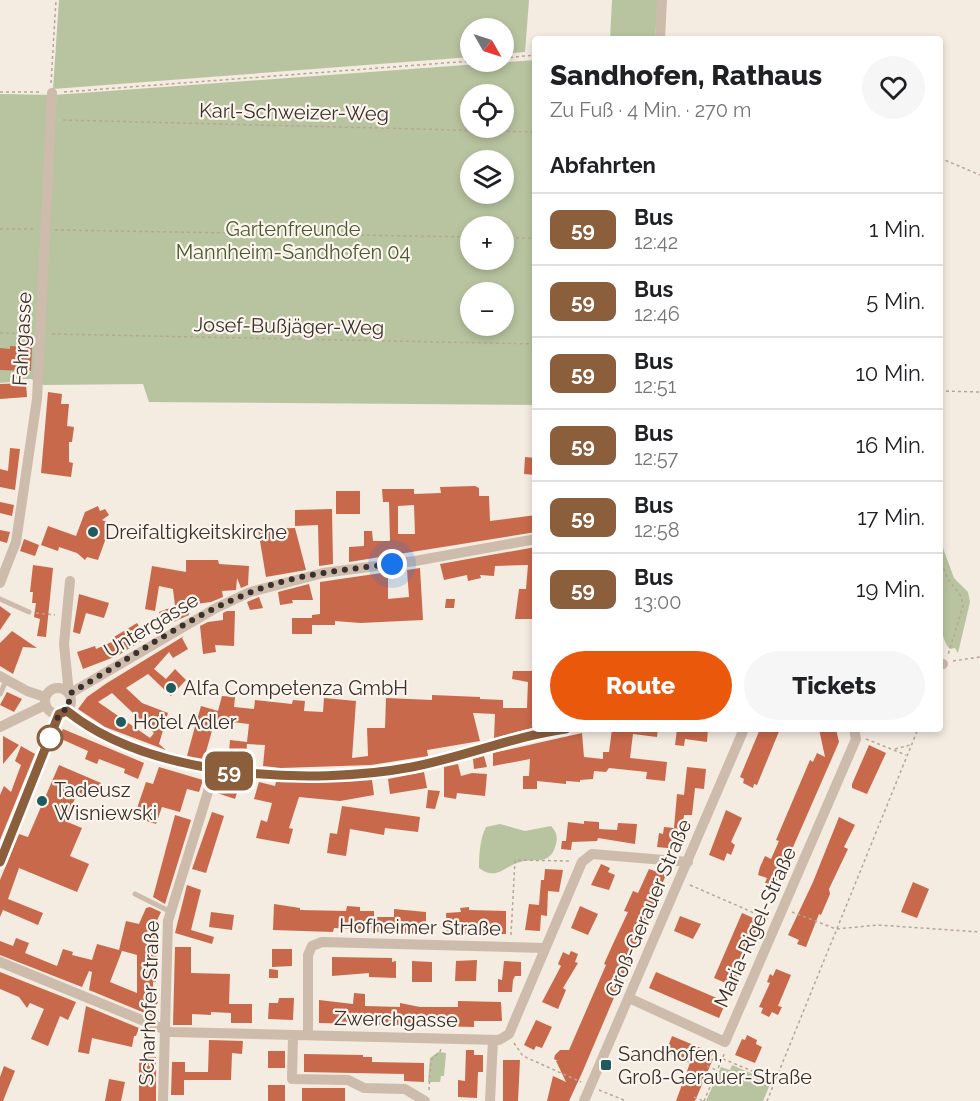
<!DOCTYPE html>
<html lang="de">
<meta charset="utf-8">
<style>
body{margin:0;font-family:Raleway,sans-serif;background:#f6f6f6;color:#202124;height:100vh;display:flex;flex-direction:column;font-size:22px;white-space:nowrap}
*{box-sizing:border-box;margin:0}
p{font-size:20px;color:#757577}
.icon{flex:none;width:33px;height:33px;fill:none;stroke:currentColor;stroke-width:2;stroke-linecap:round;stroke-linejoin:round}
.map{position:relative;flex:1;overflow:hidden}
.drawer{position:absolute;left:532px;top:36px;width:411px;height:696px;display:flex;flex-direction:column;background:#fff;border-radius:6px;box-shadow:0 3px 9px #0003}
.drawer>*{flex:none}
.badge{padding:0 12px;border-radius:9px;font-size:21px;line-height:39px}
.needle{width:39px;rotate:129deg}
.controls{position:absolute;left:460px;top:18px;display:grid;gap:12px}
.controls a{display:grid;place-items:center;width:54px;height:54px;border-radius:50%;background:#fff;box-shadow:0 3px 9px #0003;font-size:30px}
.you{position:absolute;width:30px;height:30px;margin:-15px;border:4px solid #fff;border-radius:50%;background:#1a73e8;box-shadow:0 0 0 9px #1a73e833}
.map>.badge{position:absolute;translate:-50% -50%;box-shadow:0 0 0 3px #fff}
h2{padding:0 18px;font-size:22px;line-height:54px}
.round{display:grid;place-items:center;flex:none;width:63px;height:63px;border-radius:32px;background:#f6f6f6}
.overview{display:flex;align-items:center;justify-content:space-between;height:102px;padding:0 18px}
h1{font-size:28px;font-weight:800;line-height:45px}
.button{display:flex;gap:12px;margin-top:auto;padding:12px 18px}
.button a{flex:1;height:69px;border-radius:36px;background:#ea580c;color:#fff;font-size:24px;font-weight:800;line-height:69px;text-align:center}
.button a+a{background:#f6f6f6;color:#202124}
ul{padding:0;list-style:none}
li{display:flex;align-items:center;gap:18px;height:72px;padding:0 18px;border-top:2px solid #e0e0e0}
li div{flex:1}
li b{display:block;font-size:22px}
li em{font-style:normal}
li .badge{min-width:66px;font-weight:700;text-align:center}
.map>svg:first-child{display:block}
.green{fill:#b8c4a0;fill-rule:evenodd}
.building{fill:#c8694b;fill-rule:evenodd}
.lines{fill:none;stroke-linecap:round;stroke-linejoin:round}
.path{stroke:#b9a596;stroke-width:1.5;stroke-dasharray:3 3;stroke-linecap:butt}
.service{stroke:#cdbbac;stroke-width:5}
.minor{stroke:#cdbbac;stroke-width:10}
.line-casing{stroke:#fff;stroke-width:14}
.line{stroke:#8b5e3c;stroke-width:9}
.walk{stroke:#3b302b;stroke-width:6;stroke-dasharray:0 10.8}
.poi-dot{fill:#1f5a5e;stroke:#fbf5ee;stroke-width:2}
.stop-dot{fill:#fff;stroke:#8b5e3c;stroke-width:3}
.labels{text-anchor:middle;stroke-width:4.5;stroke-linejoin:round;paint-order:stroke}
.street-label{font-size:20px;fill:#3b302b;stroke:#fbf5ee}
.park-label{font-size:20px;fill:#4a5a2e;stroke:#fbf5ee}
.poi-label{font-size:20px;fill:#3b302b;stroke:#fbf5ee;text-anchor:start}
</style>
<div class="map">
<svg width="980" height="1101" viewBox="0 0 980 1101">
<rect width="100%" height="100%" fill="#f4ebe1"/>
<!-- green -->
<path class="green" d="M59 0H529L525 52 504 54V28H471V57L53 89Z
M612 0H658L655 39H610Z
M535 60V405L149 402 143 384 44 385 31 379H10V382L0 383V94L54 95ZM471 94H504V128H471ZM471 160H504V194H471ZM471 226H504V260H471ZM471 292H504V326H471Z
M940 540 954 578 968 592 970 602 958 653 955 648 950 649C933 632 940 564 940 540Z
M500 824 525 831 551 826C556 831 558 837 556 844 550 868 534 856 517 863 501 869 496 880 479 868 479 855 480 838 486 827Z
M438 1052 446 1053 444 1076H441L440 1082H428L430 1058Z
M732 1065 771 1082 763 1101H706L721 1067 730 1070Z"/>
<!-- building -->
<path class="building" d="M10 346 32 347 31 371 0 370V348L10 349Z
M26 383 27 397 0 399V384Z
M48 392 62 394 61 404H69L67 426 74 427 72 442H69V462L73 463 71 477 41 473Z
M10 448 20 449 15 490 0 487V469L8 471Z
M525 457 536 458V475L524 474Z
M475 486 479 488V496H489L490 521 536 515V532L349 562V547L364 546V531H372L373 541H390L389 502H383L382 489H414V494L441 493 440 487ZM414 505 415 534H398V506Z
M336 491H360V514H336Z
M0 502 14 505 12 516 0 513Z
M98 506 100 511 105 509 109 515 102 520 111 524 98 560 87 557 85 560 77 553 59 547 58 551 41 545 48 526 76 536 85 512Z
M332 509 333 564 319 566 318 525 295 526V510Z
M295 528 306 570 266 577 258 529Z
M0 530 10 532 7 543 0 541Z
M24 539 39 545 35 556 20 551Z
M536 547V619H515L519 589H526L528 565 495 566 494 576 480 575 481 578 468 581 467 575 444 580 440 564Z
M186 560H218L219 564 249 566 248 585 241 588 237 578 236 590 222 591 223 597 211 602 188 605 189 615 164 626 159 612 175 606 173 589 159 586 155 611 145 609 152 566 186 572Z
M33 565 53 568 46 637 37 636 40 619 34 617 36 603H32L33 592H30Z
M420 568 423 620 360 623 335 621V625H312V634H292V618H312V615L320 614V582L388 572V599L409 597 407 570Z
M309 584 313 600H292L293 603 280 605 278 592Z
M79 594 109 603 104 618 86 613 80 634 73 632Z
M259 597 263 608 250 610 247 602Z
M446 599H455L454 608H445Z
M0 606 11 614 0 630Z
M227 611H235L234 646 215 645 216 652 203 654 200 626 208 622 223 620V613Z
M137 623 146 638 117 656 83 669 77 652 95 646 96 649 116 640 114 637Z
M12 631 37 648 23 647 13 674 0 666V643Z
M184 636 182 638 188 649 173 658 169 652 154 669 166 679 175 669 186 680 171 696 148 674 126 688 142 703 168 713 159 744 166 750 105 727 78 709 87 697 107 683ZM112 693 154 733 150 738 98 702Z
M513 671H536V727L494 738 495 714 473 713 480 741 427 750 428 756 371 765 281 768 263 766 265 745 247 744 245 765 234 764 228 763 230 740 247 742 249 724 215 720 204 759 187 756 196 723 203 726 197 720 201 706 218 711 222 696 235 697 234 707 254 709 255 700 292 704 293 700 305 701 304 711 323 712 324 698 356 701 352 758 368 756 367 728H385L386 698 432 700V695L480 697V699L503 700V708H527L528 682 512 679Z
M7 692 22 699 14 712 0 705Z
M63 729 144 763 138 779 124 773 125 769 99 759 97 764 85 759 88 751 59 738Z
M612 729H658L657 737 633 734 630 758 667 762 665 781 646 779 647 772 609 768 606 772 594 771 593 779 580 780V782L566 781V784L537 781V789H523V776H529L530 759 493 766V753L582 733 584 757 603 759V752H609Z
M677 729H708L707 742 685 739 684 746 675 745Z
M760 729H780L757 785 754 784 753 788 743 783 744 779 740 777Z
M819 729H836L839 742 783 870 773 887 765 883 767 878 758 875 760 867 765 856 771 859 779 841 776 840 810 760 813 762 817 753 825 757Z
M3 736 19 745 3 764Z
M869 745 886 753 867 794 852 788V784Z
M21 746 35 754 0 840V795L4 786 11 792 21 765 15 761Z
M484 756 487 767 474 769 473 759Z
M458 764 461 776 472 773 487 774 485 796 457 793 456 799 444 797V767Z
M59 765 101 783 94 799 78 792 65 821 82 828 70 856 89 864 77 892 19 868 8 899 43 913 38 925 3 910 0 917V880L19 834 28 837Z
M159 767 203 780 199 792 187 789 180 812 162 807 156 824 134 817 146 782 153 784Z
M687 767 706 769 704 789 695 788 692 815H684L681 843 679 842 678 849 657 847 659 833 663 834 664 827 674 828 677 794 684 795Z
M424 772 427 788 390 794 388 779Z
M225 778 240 783 235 799 217 793 220 783 224 784Z
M372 780 374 795 340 801 299 797 289 828 293 829 289 844 256 838 261 820 267 822 272 803 254 799 259 782 275 786 276 782Z
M428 790 440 791 435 809 426 808Z
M342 806 420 817 418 832 385 828 384 835 350 829 346 856 327 853 330 833 337 834Z
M726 810 742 818 731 842 735 845 731 855 727 853 724 861 709 855Z
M212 812 224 816 206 873 192 869Z
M175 815 191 820 165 904 153 897Z
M839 817 855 825 844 847 848 849 829 889 830 894 821 915 819 914 806 947 797 944 799 940 788 935 813 882Z
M584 821 599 822V829L617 830 618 823 637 824 635 844 598 838 597 841 572 842 571 850 561 849 562 841H566L568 822 584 824Z
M601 864 610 868 608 872 615 875 609 890 591 885Z
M545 869 563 870 559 892 548 891 547 916 541 915 540 931 525 930 529 904 539 905 541 880H544Z
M649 869 666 875 582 1073 569 1101H547L553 1076 566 1082 556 1061H558L554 1059 555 1055 560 1050H569L606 965 604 964 612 946 628 912 624 911 633 891 638 893Z
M913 882 929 889 917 918 901 912Z
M187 885 201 890 191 930 214 937 212 944 175 933Z
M274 904 300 908V910L346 911 347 906 360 907V911H374V917H394V909L426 912V934L352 931V929L334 928 333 932 273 930Z
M580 906 598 914 588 935 571 928Z
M150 907 161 912 150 935H157L156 982H153V1000L158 1002 152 1016 89 990 92 972 89 971 82 987 0 955V941L13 946 16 938 29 943 25 953 57 966 63 949 73 952 72 955 92 960 97 944 119 950 126 921 139 924 146 908ZM119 950 137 955V993L110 982 122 951Z
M469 907V910L506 911V934H447L446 913 461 912 460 908Z
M211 912 234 915 232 930 209 927Z
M742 913 760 921 733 986 714 978Z
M680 916 701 924 693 939 674 931Z
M175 947H191V973L230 974 229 1004H252V1023H231V1013L211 1012V1015L192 1014V1025H173Z
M272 949H292V966L272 967Z
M571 951 578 954 575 962 578 963 563 988 566 990 558 1009 542 1002 561 966 558 964 563 952 569 955Z
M332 957 392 958V962L396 961V978L369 977V973L332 976Z
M477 960 476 981H455L456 961Z
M412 961 432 962V982H412Z
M504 961 521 962V976H515L513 980 512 992H498V979L502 980Z
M269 969 278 970V978H269Z
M776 969 791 975 778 1006 782 1007 778 1015 772 1012 769 1017 761 1013 763 1008 759 1007 770 983 767 982 770 974 773 976Z
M0 972 76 1002 68 1020 60 1016 48 1046 31 1039 44 1009 30 1003 27 1008 19 997 0 989Z
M656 972 726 1002 719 1018 649 988Z
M354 993 365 994V1006L400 1007V1003L420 1007H458V1001L501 1002 502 1021H474V1027L319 1023V1000L353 1004Z
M279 998H294L293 1020 268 1019 269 1003H278Z
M86 1006 139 1028 136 1036H134L132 1047 92 1038 89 1054 78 1052Z
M536 1020 552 1027 542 1048 536 1046 534 1050 524 1045Z
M747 1035 757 1040 756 1044 762 1047 755 1063 735 1055 742 1039 745 1040Z
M672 1036 713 1053 711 1058 713 1059 695 1101H676L690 1063 666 1052Z
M209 1040 243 1041 242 1054 232 1053 231 1080H184V1095H171L172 1062H185V1072H208Z
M466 1050H474V1055H483V1072H478L477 1098 458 1097V1080L465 1081Z
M268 1051H285V1068H268Z
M304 1054 363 1055V1057H372V1062L424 1063V1082L404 1081V1074L304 1072Z
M139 1057H156V1101H139Z
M503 1060H520L518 1101H503Z
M4 1066 15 1071 3 1101H0V1077Z
M109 1079 125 1082 121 1101H105Z
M268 1085H285V1101H268Z
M302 1088H345V1101H302Z"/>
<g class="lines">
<!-- path -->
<path class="path" d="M504 58 536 55
M51 83 56 0
M0 92H41
M64 92 471 61
M63 120 536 132
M940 158 980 175
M0 229H35
M55 230 471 237
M504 238H536
M0 333 29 334
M52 334 536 344
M940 391 980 392
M940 557 947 578 961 596 963 606 948 655
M36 613 55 615
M953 661 980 657
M866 739 906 755
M895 749 910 745
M690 885 768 919
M792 912 836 929 878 925 980 932
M511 935 515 860 569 861
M514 1043 523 1056 581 1082
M723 1059 774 1080
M707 1066 716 1070
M429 1090 431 1060 440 1052 441 1048
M599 1090 626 1101
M694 1097 703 1101
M704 1101 725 1052
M767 1101 918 729"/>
<!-- service -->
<path class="service" d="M0 599 29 612
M0 694 6 681
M135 894 171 912"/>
<!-- minor -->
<path class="minor" d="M660 39 662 0
M70 581 64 644 69 694 216 608 250 592 323 573 415 561 536 539
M0 583 16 542 37 399 52 93
M940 663 943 664
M0 676 27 691 45 697
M45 701a13 13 0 1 1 26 0a13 13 0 1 1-26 0Z
M67 711C151 778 310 786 412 767 464 757 513 736 566 729
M0 727 45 705
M0 862 59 714
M0 962 171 1032 499 1040 509 1034 582 862 592 854 688 862
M629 998 725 1042 856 739 854 729
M293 1035 292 1079 348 1080 364 1088 405 1089 425 1101
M308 1035V955L312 946 322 942 545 948
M163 1101 168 921 215 769
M490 1101 493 1040
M584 1101 744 729"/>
</g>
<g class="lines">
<!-- line casing -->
<g class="line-casing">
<path id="line" d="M0 862 59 714 67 711C150 778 311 786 412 767 464 757 514 736 566 729"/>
</g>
<!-- line -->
<use href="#line" class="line"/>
<!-- walk -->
<path class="walk" d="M50 738 59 714 69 707V694C128 660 186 618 249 593 294 574 344 570 392 564"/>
</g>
<!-- markers -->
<g class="poi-dot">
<circle cx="93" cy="532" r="6"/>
<circle cx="171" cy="688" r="6"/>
<circle cx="121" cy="722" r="6"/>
<circle cx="42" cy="801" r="6"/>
<rect x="600" y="1059" width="12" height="12" rx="3"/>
</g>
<circle class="stop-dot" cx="50" cy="738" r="12"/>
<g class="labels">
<!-- street labels -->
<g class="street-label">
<text transform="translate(294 112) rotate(1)" y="7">Karl-Schweizer-Weg</text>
<text transform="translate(289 326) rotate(1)" y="7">Josef-Bußjäger-Weg</text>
<text transform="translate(22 339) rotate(-87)" y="7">Fahrgasse</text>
<text transform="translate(151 625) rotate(-31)" y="7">Untergasse</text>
<text transform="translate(648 908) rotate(-67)" y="7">Groß-Gerauer Straße</text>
<text transform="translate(420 927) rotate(1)" y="7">Hofheimer Straße</text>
<text transform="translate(755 927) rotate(-66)" y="7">Maria-Rigel-Straße</text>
<text transform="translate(149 1003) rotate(-88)" y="7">Scharhofer Straße</text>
<text transform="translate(396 1019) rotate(1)" y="7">Zwerchgasse</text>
</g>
<!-- park labels -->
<g class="park-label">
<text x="293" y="236">Gartenfreunde<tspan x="293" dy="23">Mannheim-Sandhofen 04</tspan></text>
</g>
<!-- poi labels -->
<g class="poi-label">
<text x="105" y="539">Dreifaltigkeitskirche</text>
<text x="183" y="695">Alfa Competenza GmbH</text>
<text x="133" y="729">Hotel Adler</text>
<text x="54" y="797">Tadeusz<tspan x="54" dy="23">Wisniewski</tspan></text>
<text x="618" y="1061">Sandhofen,<tspan x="618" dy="23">Groß-Gerauer-Straße</tspan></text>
</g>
</g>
</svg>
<div class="controls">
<a><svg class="needle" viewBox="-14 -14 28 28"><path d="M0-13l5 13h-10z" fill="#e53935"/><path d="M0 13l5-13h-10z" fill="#757577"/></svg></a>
<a><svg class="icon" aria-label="locate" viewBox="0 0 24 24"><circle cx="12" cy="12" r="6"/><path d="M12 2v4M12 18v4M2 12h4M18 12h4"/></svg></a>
<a><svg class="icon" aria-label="layers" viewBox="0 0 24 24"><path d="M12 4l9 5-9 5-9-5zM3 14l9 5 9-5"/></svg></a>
<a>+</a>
<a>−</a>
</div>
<div class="you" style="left:392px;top:564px"></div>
<b class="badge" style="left:229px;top:771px;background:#8b5e3c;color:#fff">59</b>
<section class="drawer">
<div class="overview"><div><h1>Sandhofen, Rathaus</h1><p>Zu Fuß · 4 Min. · 270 m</p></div><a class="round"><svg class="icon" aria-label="heart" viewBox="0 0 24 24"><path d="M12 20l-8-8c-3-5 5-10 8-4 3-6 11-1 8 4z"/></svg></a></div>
<h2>Abfahrten</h2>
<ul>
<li><span class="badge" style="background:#8b5e3c;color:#fff">59</span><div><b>Bus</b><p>12:42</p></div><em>1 Min.</em></li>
<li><span class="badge" style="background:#8b5e3c;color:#fff">59</span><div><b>Bus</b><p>12:46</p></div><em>5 Min.</em></li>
<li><span class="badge" style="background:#8b5e3c;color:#fff">59</span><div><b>Bus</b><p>12:51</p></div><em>10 Min.</em></li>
<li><span class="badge" style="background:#8b5e3c;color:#fff">59</span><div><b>Bus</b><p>12:57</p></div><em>16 Min.</em></li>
<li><span class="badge" style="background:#8b5e3c;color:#fff">59</span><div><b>Bus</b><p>12:58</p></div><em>17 Min.</em></li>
<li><span class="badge" style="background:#8b5e3c;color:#fff">59</span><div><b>Bus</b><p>13:00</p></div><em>19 Min.</em></li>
</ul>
<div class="button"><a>Route</a><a>Tickets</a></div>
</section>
</div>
